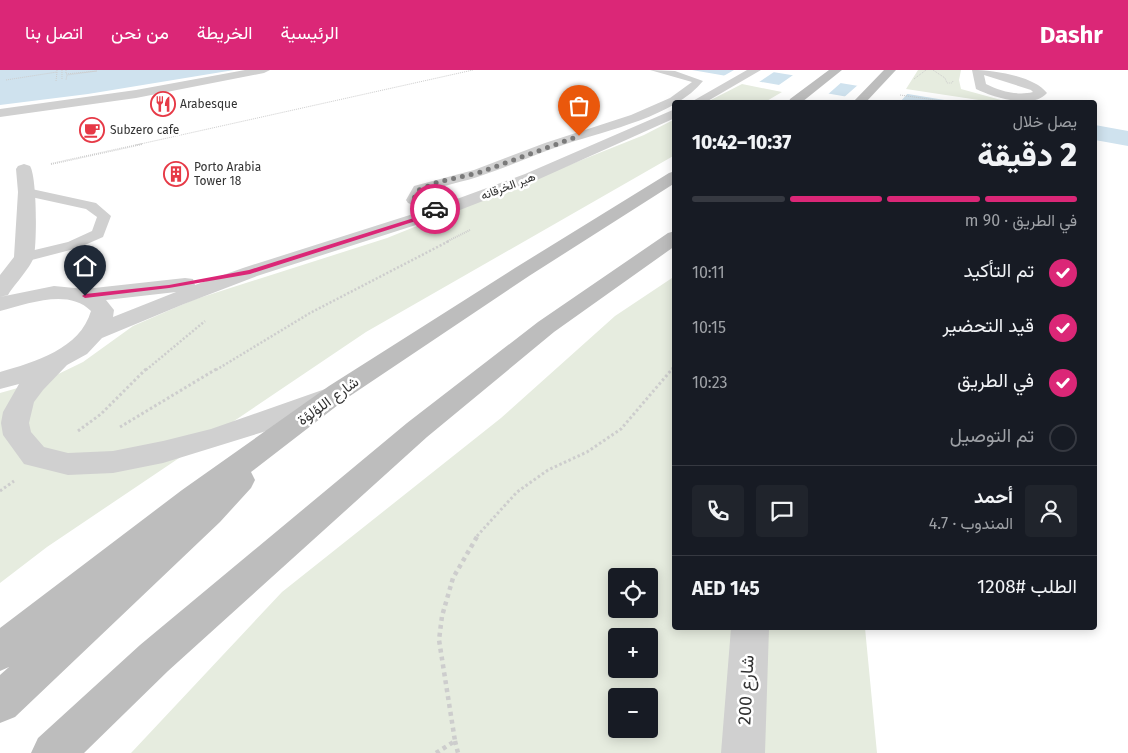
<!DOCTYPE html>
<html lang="ar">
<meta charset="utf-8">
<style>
body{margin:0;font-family:"Fira Sans",Vazirmatn,sans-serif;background:#20242c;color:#f1f3f6;direction:rtl;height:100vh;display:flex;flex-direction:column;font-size:19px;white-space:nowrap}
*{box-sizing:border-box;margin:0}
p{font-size:16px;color:#9ea1a6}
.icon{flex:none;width:28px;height:28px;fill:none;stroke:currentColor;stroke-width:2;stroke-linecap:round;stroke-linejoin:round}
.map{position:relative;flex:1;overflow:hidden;direction:ltr}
.panel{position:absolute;left:672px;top:30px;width:425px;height:530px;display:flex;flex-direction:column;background:#171b24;border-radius:5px;box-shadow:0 2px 12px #0003;direction:rtl}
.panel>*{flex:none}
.buttons{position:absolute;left:608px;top:498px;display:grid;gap:10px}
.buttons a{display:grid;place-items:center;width:50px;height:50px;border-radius:5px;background:#171b24;box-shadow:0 2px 12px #0003;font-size:25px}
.pin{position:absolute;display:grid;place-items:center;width:42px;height:42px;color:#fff;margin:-51px -21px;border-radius:50% 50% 50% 0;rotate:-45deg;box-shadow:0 0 5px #0007}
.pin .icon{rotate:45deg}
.courier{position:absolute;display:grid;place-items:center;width:50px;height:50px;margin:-25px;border:4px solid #db2777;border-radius:50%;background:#fff;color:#222;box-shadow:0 1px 6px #0007}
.summary em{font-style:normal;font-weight:800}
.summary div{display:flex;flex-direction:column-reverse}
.summary{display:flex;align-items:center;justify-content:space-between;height:85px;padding:0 20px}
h1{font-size:32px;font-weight:800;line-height:38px}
.bar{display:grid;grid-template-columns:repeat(4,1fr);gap:8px 5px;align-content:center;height:60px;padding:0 20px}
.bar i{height:6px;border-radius:4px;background:#363941}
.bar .selected{background:#db2777}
.bar p{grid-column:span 4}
.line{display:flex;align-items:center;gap:12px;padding:0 20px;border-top:1px solid #363941}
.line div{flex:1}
.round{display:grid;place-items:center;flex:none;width:52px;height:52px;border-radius:5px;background:#20242c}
ol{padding:0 20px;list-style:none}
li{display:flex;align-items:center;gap:15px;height:55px}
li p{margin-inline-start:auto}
li .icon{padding:5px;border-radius:50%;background:#db2777;color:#fff;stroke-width:4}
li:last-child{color:#9ea1a6}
li i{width:28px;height:28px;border:2px solid #363941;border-radius:50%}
header{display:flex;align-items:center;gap:30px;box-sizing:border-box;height:70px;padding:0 25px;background:#db2777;color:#fff}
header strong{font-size:24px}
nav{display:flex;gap:28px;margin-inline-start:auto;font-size:18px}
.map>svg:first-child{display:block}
.green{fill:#e6ecdf;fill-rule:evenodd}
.water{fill:#cfe2ee}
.pier{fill:#fff}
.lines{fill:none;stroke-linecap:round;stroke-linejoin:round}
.path-far4{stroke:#cdcdcd;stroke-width:1;stroke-dasharray:1 1;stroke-linecap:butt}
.path-far3{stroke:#cdcdcd;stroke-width:2;stroke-dasharray:1 1;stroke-linecap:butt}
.path-far2{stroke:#cdcdcd;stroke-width:2.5;stroke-dasharray:2 2;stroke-linecap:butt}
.path-far1{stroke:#cdcdcd;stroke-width:3;stroke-dasharray:2.5 2.5;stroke-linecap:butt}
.path{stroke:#cdcdcd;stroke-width:4.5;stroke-dasharray:4 4;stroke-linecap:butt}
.service{fill:#d0d0d0;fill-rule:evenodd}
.pedestrian{fill:#d0d0d0;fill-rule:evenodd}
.minor{fill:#d0d0d0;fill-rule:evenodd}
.secondary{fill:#bdbdbd;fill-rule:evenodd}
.route{fill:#db2777}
.done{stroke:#7a7a7a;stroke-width:5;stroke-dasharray:0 9}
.labels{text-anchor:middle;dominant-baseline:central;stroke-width:5;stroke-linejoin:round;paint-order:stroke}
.far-poi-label{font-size:12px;fill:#333;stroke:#fff;text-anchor:start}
.far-street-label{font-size:12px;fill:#333;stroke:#fff}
.street-label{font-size:15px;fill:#333;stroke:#fff}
.near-street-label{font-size:18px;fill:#333;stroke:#fff}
</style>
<header>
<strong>Dashr</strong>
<nav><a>الرئيسية</a><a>الخريطة</a><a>من نحن</a><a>اتصل بنا</a></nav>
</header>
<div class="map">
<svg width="1128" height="683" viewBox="0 0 1128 683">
<rect width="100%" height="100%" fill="#fff"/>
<path class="green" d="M918,0H961L959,10L961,19L1001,30L1031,32H992L906,19Z
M742,14L782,22L765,32H707Z
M675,49V85L366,262L47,477L0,513V323L46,310L83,292L133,256L193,230L387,168L644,65Z
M675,206V558H865L877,683H131L282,522L501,348L615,246ZM616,506H649V539H616ZM616,566H649V599H616ZM616,626H649V659H616Z"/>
<path class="water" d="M0,0H234L88,24L0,35Z
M692,0H760L957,32H877Z
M1095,55L1128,61V76L1095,70Z"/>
<path class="pier" d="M734,0H777L756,14L720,8Z
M796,3L843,11L826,26L776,17Z
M859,14L909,22L900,32H862L842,29Z"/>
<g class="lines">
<path class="path-far4" d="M57,0V2
M62,0V10
M66,0V4L97,1L67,5L66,10
M933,0L945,8L947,13H952L953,11
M914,9L926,0
M6,10L57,2
M56,11L57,2
M900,25L949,32
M136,75L473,0"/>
<path class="path-far3" d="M51,94L142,74
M446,172L470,160"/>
<path class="path-far2" d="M146,300L205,251
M216,300L310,243L449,171
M672,300L675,296"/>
<path class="path-far1" d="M120,357L218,298
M78,361L101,344L147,298
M0,421L14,411
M477,466L517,422L548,400L587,382L621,359L673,298"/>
<path class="path" d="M455,671L458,683
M436,683L455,671L439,570L442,546L453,508L478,465"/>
<path class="service" d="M650,0L675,1L703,11C675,46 608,60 566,74C538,83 511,96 483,105C464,112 444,115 424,122L421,128L446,138L448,141L446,144H436L408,133L406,130L414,116L474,100L545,73L631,45L670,28L692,12Z
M27,118L96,133L111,146L103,167L78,178L24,192L18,190L16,187L18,184L68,172L92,161L97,147L86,139L22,125L20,122Z"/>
<path class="pedestrian" d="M245,0H270L264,3L136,28L0,47V39L136,20Z"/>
<path class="minor" d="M747,0H761L706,32H691Z
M972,0C993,0 1034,6 1047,23C1033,40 992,27 976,19ZM984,5L1031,20L1033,22C1017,26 1000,21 986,14Z
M675,39V48L537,110L447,145L257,206L184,234L102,268L87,284L67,295L43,320L34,332L29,353L31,362L44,377L68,383L113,381L163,371L211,359L328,318L337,321L341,327L337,333L273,359L163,393L113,403L68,405L24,394L3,365L1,353L3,342L19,314L0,319V302C35,292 80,279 91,241C68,218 28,234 0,241V227L54,216L85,219L185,208L193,209L195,215L243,198L435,137L525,104ZM176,222L113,247L114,240L106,230Z
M24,94L30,96C37,107 37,171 34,186C32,196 14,215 8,225L0,227V205L14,187L18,122L16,99L18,96Z
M731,558H769L765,683H721Z"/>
<path class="secondary" d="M829,0H842L802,32H789L790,29Z
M884,0H896L866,32H853Z
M675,101V113L529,206L347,328L251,402L255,410L251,418L220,452L15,647L0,653V605L9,597L0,601V558L182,420L329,316L515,198L669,103Z
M675,161V176L554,262L427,367L168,601L84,683H31L38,668L140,575L407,353L538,252L668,163Z"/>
</g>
<path class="route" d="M435,138L444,142L250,204L169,218L85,228L82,226L85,224L169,215L249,200L436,141L433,139Z"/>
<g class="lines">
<path class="done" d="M435,139L413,130L419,120L438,112L478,103L579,66"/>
</g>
<defs>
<symbol id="restaurant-ring" viewBox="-11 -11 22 22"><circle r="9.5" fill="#fff" stroke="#e63946" stroke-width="1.5"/><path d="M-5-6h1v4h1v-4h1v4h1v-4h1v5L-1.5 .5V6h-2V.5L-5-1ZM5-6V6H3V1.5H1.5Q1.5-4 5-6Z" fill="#e63946"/></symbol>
<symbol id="cafe-ring" viewBox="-11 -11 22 22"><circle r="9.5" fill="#fff" stroke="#e63946" stroke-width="1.5"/><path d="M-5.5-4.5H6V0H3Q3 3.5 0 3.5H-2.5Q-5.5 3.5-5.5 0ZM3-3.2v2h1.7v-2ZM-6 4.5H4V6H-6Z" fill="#e63946"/></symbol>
<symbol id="building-ring" viewBox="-11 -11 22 22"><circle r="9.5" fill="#fff" stroke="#e63946" stroke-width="1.5"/><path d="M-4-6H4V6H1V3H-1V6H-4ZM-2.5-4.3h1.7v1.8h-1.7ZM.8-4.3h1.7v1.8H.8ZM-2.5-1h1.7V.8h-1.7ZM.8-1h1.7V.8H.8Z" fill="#e63946"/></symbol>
</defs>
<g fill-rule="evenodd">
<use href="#restaurant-ring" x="149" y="20" width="28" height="28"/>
<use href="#cafe-ring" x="78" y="46" width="28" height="28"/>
<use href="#building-ring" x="162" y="90" width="28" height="28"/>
</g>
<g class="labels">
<g class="far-poi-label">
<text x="180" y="34">Arabesque</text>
<text x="110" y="60">Subzero cafe</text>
<text x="194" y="97">Porto Arabia<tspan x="194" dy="14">Tower 18</tspan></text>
</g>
<g class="far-street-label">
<text transform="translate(508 116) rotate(-21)">هير الخرقانه</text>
</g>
<g class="street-label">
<text transform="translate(328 331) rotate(-36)">شارع اللؤلؤة</text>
</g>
<g class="near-street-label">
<text transform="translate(746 620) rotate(-87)">شارع 200</text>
</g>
</g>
</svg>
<div class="buttons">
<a><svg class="icon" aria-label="locate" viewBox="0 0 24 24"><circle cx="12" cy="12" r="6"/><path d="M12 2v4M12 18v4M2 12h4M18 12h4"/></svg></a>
<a>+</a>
<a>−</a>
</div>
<div class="pin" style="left:579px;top:66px;background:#ea580c"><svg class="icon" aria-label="bag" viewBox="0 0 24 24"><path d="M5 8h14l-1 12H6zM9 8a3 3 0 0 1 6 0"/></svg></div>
<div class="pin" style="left:85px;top:226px;background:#1f2937"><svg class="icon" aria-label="home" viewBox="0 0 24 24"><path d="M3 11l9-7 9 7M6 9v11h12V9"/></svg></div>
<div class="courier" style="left:435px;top:139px"><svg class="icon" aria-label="car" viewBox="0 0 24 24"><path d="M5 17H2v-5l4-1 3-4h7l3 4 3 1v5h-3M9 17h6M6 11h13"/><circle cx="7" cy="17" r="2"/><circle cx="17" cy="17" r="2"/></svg></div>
<section class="panel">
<div class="summary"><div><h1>2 دقيقة</h1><p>يصل خلال</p></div><em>10:37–10:42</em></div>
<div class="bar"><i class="selected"></i><i class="selected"></i><i class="selected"></i><i></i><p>في الطريق · 90 m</p></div>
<ol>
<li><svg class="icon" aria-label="check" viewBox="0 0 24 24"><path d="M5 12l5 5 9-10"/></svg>تم التأكيد<p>10:11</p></li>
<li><svg class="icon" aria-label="check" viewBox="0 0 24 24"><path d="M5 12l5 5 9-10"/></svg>قيد التحضير<p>10:15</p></li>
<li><svg class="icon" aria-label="check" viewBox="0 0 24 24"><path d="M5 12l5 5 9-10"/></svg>في الطريق<p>10:23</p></li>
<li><i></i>تم التوصيل</li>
</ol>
<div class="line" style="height:90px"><a class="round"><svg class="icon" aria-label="person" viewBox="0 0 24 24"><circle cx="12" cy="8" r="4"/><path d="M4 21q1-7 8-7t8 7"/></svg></a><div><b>أحمد</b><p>المندوب · 4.7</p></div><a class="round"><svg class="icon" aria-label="chat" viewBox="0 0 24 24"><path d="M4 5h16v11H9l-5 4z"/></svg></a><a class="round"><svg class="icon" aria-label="phone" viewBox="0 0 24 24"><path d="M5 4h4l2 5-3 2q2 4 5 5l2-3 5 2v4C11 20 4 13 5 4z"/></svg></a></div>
<div class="line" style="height:65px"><div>الطلب #1208</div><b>AED 145</b></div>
</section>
</div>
